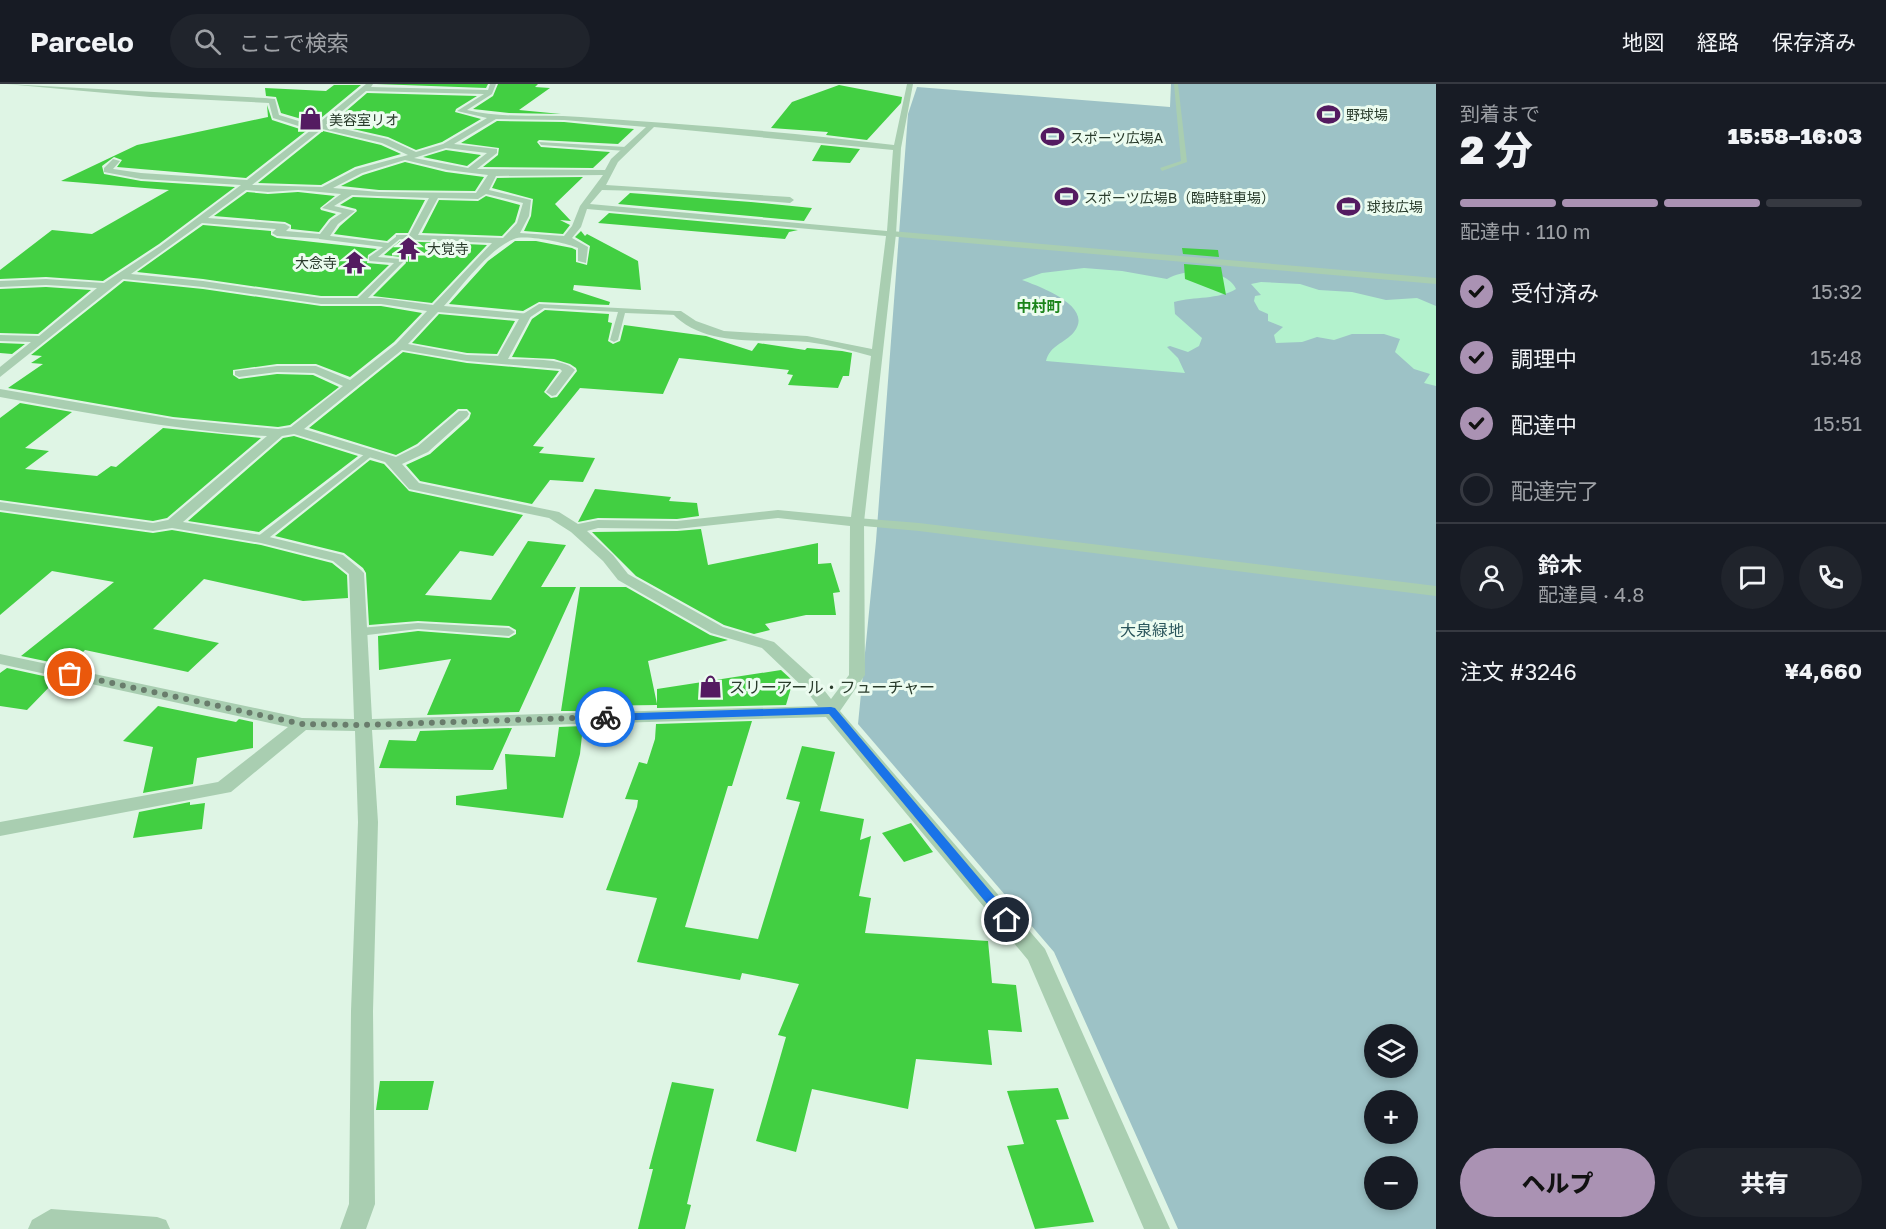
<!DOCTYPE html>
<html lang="ja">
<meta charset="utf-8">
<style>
body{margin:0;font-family:"Golos Text","Noto Sans JP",sans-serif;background:#20242c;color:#f1f3f6;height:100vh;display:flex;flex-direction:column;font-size:22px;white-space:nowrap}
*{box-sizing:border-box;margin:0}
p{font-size:20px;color:#9ea1a6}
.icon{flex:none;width:33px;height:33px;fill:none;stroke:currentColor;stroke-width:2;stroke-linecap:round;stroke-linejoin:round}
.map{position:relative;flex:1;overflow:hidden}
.sheet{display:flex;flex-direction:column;background:#171b24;width:450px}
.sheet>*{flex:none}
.controls{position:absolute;left:1364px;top:940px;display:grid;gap:12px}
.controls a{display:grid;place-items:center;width:54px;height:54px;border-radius:50%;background:#171b24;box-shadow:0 3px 9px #0003;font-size:30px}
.pin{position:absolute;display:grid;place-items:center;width:51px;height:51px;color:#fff;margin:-26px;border:3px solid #fff;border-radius:50%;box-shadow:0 2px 6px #0007}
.courier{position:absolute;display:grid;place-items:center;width:60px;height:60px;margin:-30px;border:4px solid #1a73e8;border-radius:50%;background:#fff;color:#222;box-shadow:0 2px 8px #0007}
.summary em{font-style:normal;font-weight:800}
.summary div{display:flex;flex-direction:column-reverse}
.summary{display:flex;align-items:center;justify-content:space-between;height:102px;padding:0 24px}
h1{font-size:39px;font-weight:800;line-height:45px}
.bar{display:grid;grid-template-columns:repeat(4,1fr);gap:9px 6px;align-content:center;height:72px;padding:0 24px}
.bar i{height:8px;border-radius:4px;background:#363941}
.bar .current{background:#aa92b3}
.bar p{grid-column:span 4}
.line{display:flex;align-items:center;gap:15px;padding:0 24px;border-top:2px solid #363941}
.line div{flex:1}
.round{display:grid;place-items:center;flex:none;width:63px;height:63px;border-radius:32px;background:#20242c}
ol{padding:0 24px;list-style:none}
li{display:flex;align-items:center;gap:18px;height:66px}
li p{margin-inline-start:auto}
li .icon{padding:6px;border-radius:50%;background:#aa92b3;color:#111;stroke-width:4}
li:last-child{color:#9ea1a6}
li i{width:33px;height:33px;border:3px solid #363941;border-radius:50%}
.action{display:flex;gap:12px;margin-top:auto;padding:12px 24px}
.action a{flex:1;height:69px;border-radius:36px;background:#aa92b3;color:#111;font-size:24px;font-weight:800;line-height:69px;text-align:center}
.action a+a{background:#20242c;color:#f1f3f6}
header{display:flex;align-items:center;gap:36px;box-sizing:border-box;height:84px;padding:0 30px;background:#171b24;border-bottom:2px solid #363941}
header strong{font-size:28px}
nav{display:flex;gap:33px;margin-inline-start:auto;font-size:21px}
.search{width:420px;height:54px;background:#20242c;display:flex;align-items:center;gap:15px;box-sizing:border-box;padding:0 21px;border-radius:33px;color:#9ea1a6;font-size:22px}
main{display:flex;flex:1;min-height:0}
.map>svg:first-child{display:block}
.green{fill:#9dc2c6;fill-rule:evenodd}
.sand{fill:#b3f2cd}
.building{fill:#42cf42}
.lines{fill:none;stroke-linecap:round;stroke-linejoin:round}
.service{fill:#a9ceb1;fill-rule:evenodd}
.pedestrian{fill:#a9ceb1;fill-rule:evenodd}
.minor{fill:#a9ceb1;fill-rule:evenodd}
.route{fill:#1a73e8}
.done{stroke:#697c6c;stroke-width:6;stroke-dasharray:0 10.8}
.labels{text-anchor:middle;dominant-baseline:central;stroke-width:6;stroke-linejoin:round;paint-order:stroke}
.far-poi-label{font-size:14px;fill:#293b2b;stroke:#ecfcf0;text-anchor:start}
.far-neighbourhood-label{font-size:15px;font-weight:bold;fill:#1b841a;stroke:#ecfcf0}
.park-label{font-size:16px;fill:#2b565c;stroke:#ecfcf0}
.poi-label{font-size:16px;fill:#293b2b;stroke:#ecfcf0;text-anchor:start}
</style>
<header>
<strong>Parcelo</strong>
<div class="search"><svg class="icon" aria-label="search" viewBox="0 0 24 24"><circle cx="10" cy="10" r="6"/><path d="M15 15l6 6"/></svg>ここで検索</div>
<nav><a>地図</a><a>経路</a><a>保存済み</a></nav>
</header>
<main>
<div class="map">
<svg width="1436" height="1145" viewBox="0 0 1436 1145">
<rect width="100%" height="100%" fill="#dff5e5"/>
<path class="green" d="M1171,0H1436V1145H1178L1054,868L858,640L876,457L908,30L917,3L1170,23ZM1374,951H1407V984H1374ZM1374,1017H1407V1050H1374ZM1374,1083H1407V1116H1374Z"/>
<path class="sand" d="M1084,184L1122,187L1167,195C1184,184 1227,184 1236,205C1218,216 1195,212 1174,218L1175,230L1202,254L1199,262L1188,268L1170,262L1167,263L1178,274L1185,289L1046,277C1050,261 1064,260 1074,248C1095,222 1038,202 1022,196L1042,189Z
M1261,198L1300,200L1319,206L1352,208L1386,216L1417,214L1436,222V302L1424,299L1430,290L1414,285L1395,268L1400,255L1384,250H1352L1334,256L1317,253L1302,258L1276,259L1274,251L1283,243L1268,237V230L1259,226L1254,217L1255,212L1261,211L1251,200Z"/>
<path class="building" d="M376,0H488L486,4Z
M498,0H538L535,3L550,4L519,26L561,30L509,29L473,25L493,12Z
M334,1H361L315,39L281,29L276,13L266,12L265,4L326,7Z
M839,1L902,13L901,19L867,56L826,51L828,48L771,44L792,18Z
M367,9L477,12L456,25L455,28L481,35L442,58L416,66L388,53L331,40Z
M267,21L272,36L306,47L246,94L117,83L122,76L114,73L102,82L104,90L141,97L235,103L159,160L103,197L46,193L0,195V186L52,146L92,150L169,106L61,97L137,61L268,33Z
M497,37L564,38L634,45L618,60L539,56L537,58L541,63L610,68L593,84L483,83L498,71L499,64L461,59Z
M323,47L381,61L401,70L355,83L321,101L258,99Z
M821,61L860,65L850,79L812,77Z
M446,66L481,71L467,82L423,73Z
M405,78L446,88L484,93L475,107L379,106L341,102L363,91Z
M583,93L555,120L571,137L560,136L570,141L563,150L524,147L531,132L533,115L492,104L497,94Z
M247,108L268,110L298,108L335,112L320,124L321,126L336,130L329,135L319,148L291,145V141L285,138L214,132Z
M630,109L751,118L812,124L804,137L618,120Z
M486,112L520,121L515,138L502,152L422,149L439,116L478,117Z
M353,113L425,116L408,149H396L387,157L334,150L340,142L357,127L356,125L340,121Z
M609,129L798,146L789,148L785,155L598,139Z
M203,141L271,147V151L277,154L377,165L368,171L367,179L389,181L357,212H321L203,195L137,188Z
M581,147L585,152L587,150L638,177L641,206L574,201L573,206L610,218L609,221L539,218L523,227L449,220L488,177L515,157H536L572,164L576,166V178L587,181L590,162L575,153Z
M400,157L487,161L432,219L373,212L406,179L405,175L401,173L384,171Z
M1182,164L1218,166L1219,173L1183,170Z
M1184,180L1221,183L1226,211L1185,195Z
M124,197L203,205L321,222H381L422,229L394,258L350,293L316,280H277L233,286V291L239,295L277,290L313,291L339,303L290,341L278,343L173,333L8,304L43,280L31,279L42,272L31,271Z
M46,203L91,206L38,250L0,249V205Z
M545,226L609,230L608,238L612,239L608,257L613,260L620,257L624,241L706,252L752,267L758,259L805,266L807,264L842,267L852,269L849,292H843L838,304L788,301L793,291L787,290L789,286L679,274L663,310L580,304L533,362L544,363L539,369L595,374L583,398L550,396L532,420L420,397L406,381L430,370L469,335L471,329L467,325H458L417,360L396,371L309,344L403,268L467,279L559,287L544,308L551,314L557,313L577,287L576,284L570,280L554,275L512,273L532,235Z
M439,230L515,237L497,270L467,269L412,259Z
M0,259L25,260L12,270L0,269Z
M20,319L72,328L25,364L49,367L25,385L97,392L111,382L116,383L163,344L261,354L167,434L153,437L0,416V334Z
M294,352L358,372L259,448L188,437L283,354Z
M370,376L384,380L409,407L523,431L493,472L460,467L425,511L491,516L528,457L566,461L541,503H576L519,628L427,631L451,575L379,586L378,552L418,547L509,554L516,550V546L509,542L418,537L369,541L366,489L363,484L344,469L275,452Z
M595,405L671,413L669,417L697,419L699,432L677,435L598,434L578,438Z
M0,428L153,449L172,446L261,461L332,479L347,491L348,514L303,517L204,495L153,545L219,559L188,588L85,566L69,582L21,572L114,498L52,487L0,531Z
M701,445L708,481L818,459V480L831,479L840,508L833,509L836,531H806L765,540L770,546L754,550L724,541L636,492L592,448L677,447Z
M580,503H626L710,551L728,556L648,577L657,620V605L781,586L793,597L786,621L657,624V621L585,622L584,627H561Z
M7,584L57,595L27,626L0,622V589Z
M158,622L236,638L239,635L253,638V664L197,674L193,700L143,709L153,663L123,657Z
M752,637L732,702H728L685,843L758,855L800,718L786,715L802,662L835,668L820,727L864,735L860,756L871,752L859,812L871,814L865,849L988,857L992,899L1016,901L1022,948L988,946L992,981L916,975L908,1025L812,1005L796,1068L756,1057L786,953L778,951L799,900L742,889L740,896L637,878L657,814L606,806L637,723L638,716L625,715L639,678L647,680L655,655L656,640Z
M583,642L580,670L563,734L456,721V712L507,705L505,670L555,673L559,643Z
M512,644L493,686L379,684L389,656L416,657L420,647Z
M190,718V721L205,719L202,745L133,754L139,728Z
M911,739L933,768L904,778L882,749Z
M380,997H434L428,1026H376Z
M672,998L714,1005L687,1120L691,1121L685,1145H638L653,1085H649Z
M1058,1004L1069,1035L1056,1036L1094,1138L1035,1145L1007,1062L1024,1060L1007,1007Z"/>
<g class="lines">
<path class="service" d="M1174,0H1178L1187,78L1162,87L1160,84L1181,77Z
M539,58L626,63L629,65L626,67L541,61Z
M322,151L388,159L397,152H401V154L378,173L400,175L404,177L364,218H358V214L394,179L369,177V173L383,163L319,155V153Z
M539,220L677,227L681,229L677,231L625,229L618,256L614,258L610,256L618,228L544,224L529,234H523V230Z
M370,366L375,369L373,371L265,457H257L256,455L257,453Z
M418,539L509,544L515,548L509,552L418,545L359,552L353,548L359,544Z"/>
<path class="pedestrian" d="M891,147L1436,194V200L888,152V148Z
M857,434L919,439L1436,502V512L919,447L852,441L850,438L852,435Z"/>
<path class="minor" d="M6,0L265,14L275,15L279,31L315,42L366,0H373L371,3L488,6L490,0H496L492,10L467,26C504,35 543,30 581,33C685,40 790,48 894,61L907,0H913L901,64L896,150L864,438L865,591L840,627L1045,865L1170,1145H1144L1028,876L826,633L372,646L378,738L373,927L375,1120L366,1145H340L349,1120L351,927L358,738L355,647L306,646L231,708L0,752V738L218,698L288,643L0,580V570L302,634L354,635L349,490L333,477L261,459L172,444L153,447L0,426V418L153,439L168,436L267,352C177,347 88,329 0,313V305L173,335L278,345L291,343L343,302L314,289L277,288L239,293L235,291V287L277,282H316L350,296L396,260L427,227L381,220H321L203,203L123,195L0,293V283L31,258L0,257V251L39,252L97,204L46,201L0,203V197L46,195L104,199L160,162L241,101L141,95L104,88V84L113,75L120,77L113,85L141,89L247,96L311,46L273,34L269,19L150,13ZM366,7L484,10L457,27L487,34L443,60L416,68L388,55L326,41ZM496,35L564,36L646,43L611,75L605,86L477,85L497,69V65L454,60ZM654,43L893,66L887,147L590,120L602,106L642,107L790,119L794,116L790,113L606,101L618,78ZM322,45L382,59L408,71L356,85L322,103L252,101ZM446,64L487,69L468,84L414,74ZM405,76L447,86L488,91L476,109L379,108L333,104L362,89ZM603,91L580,122L572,142L564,152L520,149L529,132L531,116L489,106L496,92ZM246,106L268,108L298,106L341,110L322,124L342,129L331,136L320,150L286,147L290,143L285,140L208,134ZM486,110L523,119L517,139L503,154L418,151L438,114L478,115ZM352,111L429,114L409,151H396V155L492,159L433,221L381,214H321L203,197L131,190L202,139L276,145L272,149L277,152L325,155L330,152L338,140L355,127L334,122ZM587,125L886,152L872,265L807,252L724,247L696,237L681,227H673L672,229C705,265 764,254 808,258C829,261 850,266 871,272L851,433L778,426L677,437L598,436L578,440L559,428L419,399L402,380L428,368L467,333L469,330L467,327H459L418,362L396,373L304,345L402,266L467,277L560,285L562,287L546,308L552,312L556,311L575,286C563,273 526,276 508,275L531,232L530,230L444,222C462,202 490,164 514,155C525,150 567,159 578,164V177L586,179L588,163L572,154L581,143ZM438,228L519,235L498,272L467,271L408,260ZM294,350L385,378L409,405L549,434L571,448L603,477L618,496L711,549L762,564L805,605L818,622L372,635L364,489L361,486L343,471L261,451L183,438L282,352ZM778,434L850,442L849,591L831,615L817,597L774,558L723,543L628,490L613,471L587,447L598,444L677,445Z
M51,1125L157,1133L166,1136L170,1145H28L32,1136Z"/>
</g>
<path class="route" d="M831,623L835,624L1012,833L1013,836L1012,839H1003L829,630L605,637L600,633L605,630Z"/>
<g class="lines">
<path class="done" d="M70,590L302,640L363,641L605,633"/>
</g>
<defs>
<symbol id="stadium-bare" viewBox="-9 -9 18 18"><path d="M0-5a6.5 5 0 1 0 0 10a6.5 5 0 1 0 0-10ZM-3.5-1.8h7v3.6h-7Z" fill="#541b61" stroke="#ecfcf0" stroke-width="2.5" paint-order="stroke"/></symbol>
<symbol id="shop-bare" viewBox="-9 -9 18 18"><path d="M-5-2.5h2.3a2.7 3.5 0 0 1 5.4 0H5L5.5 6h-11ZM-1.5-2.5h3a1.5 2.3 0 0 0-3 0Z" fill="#541b61" stroke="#ecfcf0" stroke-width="2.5" paint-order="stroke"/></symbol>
<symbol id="temple-bare" viewBox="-9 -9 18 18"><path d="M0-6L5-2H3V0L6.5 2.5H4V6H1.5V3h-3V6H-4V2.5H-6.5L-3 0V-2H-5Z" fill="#541b61" stroke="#ecfcf0" stroke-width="2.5" paint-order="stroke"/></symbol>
</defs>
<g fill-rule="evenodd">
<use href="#stadium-bare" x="1312" y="14" width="33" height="33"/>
<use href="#shop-bare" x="294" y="18" width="33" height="33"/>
<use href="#stadium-bare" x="1036" y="36" width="33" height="33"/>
<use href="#stadium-bare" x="1050" y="96" width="33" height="33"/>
<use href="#stadium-bare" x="1332" y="106" width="33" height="33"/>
<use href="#temple-bare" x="392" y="148" width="33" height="33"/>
<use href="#temple-bare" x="338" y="162" width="33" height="33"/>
<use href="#shop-bare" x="694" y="586" width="33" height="33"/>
</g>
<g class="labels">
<g class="far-poi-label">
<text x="1346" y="30">野球場</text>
<text x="329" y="35">美容室リオ</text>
<text x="1070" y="53">スポーツ広場A</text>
<text x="1084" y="113">スポーツ広場B（臨時駐車場）</text>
<text x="1367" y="122">球技広場</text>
<text x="427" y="164">大覚寺</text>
<text x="337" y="178" text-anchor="end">大念寺</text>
</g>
<g class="far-neighbourhood-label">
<text x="1039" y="222">中村町</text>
</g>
<g class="park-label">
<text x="1152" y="546">大泉緑地</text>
</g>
<g class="poi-label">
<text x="729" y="603">スリーアール・フューチャー</text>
</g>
</g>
</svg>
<div class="controls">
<a><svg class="icon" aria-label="layers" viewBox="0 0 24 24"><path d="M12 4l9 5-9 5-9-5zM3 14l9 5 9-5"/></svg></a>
<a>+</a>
<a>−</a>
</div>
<div class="pin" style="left:70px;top:590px;background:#ea580c"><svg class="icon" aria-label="bag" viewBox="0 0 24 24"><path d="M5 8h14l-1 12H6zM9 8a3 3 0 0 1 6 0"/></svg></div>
<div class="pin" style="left:1007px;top:836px;background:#1f2937"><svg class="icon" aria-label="home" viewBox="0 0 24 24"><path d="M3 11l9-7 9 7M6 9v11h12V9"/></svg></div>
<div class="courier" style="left:605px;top:633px"><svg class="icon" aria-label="bike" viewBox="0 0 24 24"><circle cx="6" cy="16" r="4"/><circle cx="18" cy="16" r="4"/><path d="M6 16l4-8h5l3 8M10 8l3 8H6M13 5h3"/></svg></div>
</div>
<section class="sheet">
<div class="summary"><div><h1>2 分</h1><p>到着まで</p></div><em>15:58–16:03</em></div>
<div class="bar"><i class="current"></i><i class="current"></i><i class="current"></i><i></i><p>配達中 · 110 m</p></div>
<ol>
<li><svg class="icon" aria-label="check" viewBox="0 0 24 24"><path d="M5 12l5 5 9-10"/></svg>受付済み<p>15:32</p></li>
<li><svg class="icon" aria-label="check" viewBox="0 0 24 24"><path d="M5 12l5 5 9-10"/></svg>調理中<p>15:48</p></li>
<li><svg class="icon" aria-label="check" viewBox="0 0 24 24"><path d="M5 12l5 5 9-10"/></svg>配達中<p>15:51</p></li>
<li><i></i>配達完了</li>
</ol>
<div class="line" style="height:108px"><a class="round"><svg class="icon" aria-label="person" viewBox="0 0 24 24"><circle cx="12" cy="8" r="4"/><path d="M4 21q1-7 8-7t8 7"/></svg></a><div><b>鈴木</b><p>配達員 · 4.8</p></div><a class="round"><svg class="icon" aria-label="chat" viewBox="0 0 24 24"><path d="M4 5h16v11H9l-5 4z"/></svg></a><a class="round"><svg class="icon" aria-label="phone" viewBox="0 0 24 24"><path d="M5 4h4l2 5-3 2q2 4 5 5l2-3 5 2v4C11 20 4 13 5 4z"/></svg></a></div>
<div class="line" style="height:78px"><div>注文 #3246</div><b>¥4,660</b></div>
<div class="action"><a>ヘルプ</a><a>共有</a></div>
</section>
</main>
